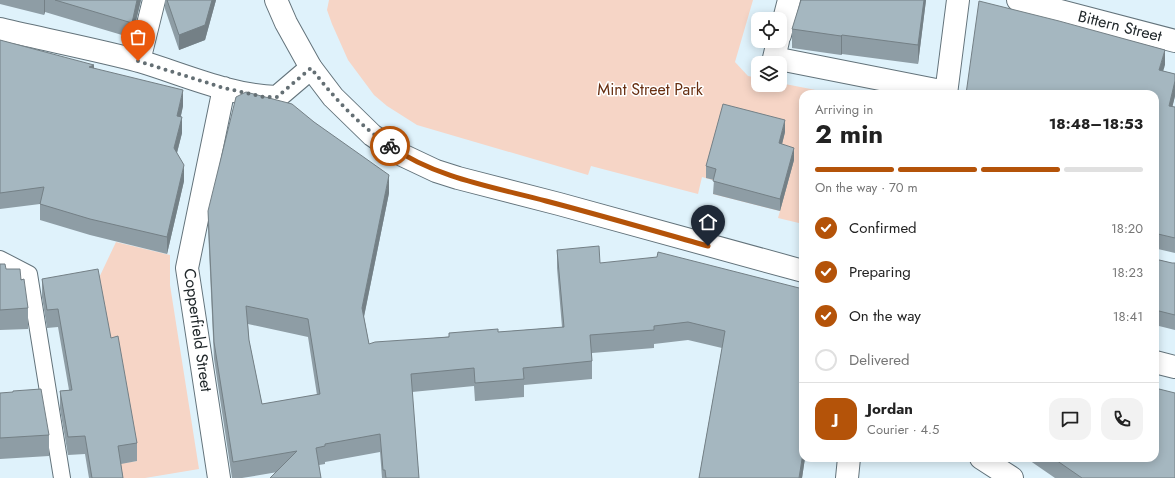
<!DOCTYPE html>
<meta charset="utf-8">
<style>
body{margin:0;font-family:Jost,sans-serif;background:#f2f2f2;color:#222;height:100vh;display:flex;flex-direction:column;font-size:15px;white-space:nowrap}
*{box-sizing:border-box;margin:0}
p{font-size:13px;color:#767676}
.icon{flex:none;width:22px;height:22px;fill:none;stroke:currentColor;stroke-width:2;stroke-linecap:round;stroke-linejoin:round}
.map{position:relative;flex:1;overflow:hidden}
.drawer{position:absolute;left:799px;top:90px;width:360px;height:372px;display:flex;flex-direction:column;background:#fff;border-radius:12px;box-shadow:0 2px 10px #0003}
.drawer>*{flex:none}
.fabs{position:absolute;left:751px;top:12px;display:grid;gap:8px}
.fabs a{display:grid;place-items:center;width:36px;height:36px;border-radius:8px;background:#fff;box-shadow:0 2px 10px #0003;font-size:20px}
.pin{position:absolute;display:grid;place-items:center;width:34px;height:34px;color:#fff;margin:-41px -17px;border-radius:50% 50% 50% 0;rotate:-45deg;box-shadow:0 0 4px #0007}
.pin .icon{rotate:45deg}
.courier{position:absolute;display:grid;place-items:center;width:40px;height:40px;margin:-20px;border:3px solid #b45309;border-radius:50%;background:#fff;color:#222;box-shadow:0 1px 5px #0007}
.overview em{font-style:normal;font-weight:700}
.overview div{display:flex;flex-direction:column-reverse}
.overview{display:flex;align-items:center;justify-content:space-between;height:68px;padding:0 16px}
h1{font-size:26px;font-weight:700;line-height:30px}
.bar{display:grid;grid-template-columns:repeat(4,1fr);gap:6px 4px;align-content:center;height:48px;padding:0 16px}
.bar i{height:5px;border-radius:3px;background:#e0e0e0}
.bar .active{background:#b45309}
.bar p{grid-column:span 4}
.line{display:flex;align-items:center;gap:10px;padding:0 16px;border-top:1px solid #e0e0e0}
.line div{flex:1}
.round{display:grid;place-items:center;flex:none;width:42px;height:42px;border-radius:12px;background:#f2f2f2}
ol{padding:0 16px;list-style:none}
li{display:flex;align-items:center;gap:12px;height:44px}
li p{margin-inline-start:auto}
li .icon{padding:4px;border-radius:50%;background:#b45309;color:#fff;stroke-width:4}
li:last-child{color:#767676}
li i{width:22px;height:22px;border:2px solid #e0e0e0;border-radius:50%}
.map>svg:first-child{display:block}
.green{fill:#f6d5c6}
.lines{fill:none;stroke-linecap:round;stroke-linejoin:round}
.lane-casing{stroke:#63737b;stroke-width:18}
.street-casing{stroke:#63737b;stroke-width:24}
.primary-casing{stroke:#63737b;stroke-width:24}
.lane{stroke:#fff;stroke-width:16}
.street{stroke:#fff;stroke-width:22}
.primary{stroke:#fff;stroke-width:22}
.wall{fill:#8e9da5;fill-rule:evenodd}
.shaded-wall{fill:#748086}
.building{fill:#a5b7c0;stroke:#748086;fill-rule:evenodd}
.done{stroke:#646f74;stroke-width:4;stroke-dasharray:0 7.2}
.route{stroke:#b45309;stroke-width:5}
.labels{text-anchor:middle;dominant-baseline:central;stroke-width:3;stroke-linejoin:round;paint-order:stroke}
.street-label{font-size:16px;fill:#21282b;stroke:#fff}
.park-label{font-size:16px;fill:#682f11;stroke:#fff}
</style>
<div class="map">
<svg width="1175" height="478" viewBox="0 0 1175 478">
<rect width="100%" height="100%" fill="#dff2fb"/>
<path class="green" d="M329,0H753L735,62L748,76L758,78V85H780V83L836,94H803V224L778,218L780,211L713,194L716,181L702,177L698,194L591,166L588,175L417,125L387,106L374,95L348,60L332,24L327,10Z
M116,242L170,255V285L199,469L145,478H120L118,464L137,461L111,355L97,282Z"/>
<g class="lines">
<defs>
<path id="lane" d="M0,259L29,274L62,478"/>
<path id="street" d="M1018,0L1175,41
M0,29C46,40 93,49 139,61C183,74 231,96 277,97L311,68
M780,35L789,0
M778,41L774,58L946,92
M139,61L154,0
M946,94L958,0
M981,458L1012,478
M219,478L187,268L224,88
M847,478L849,458"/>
<path id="primary" d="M276,0L286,23L311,68L333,97L372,135L400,154L436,171L458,178L559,204L803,271
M1155,362L1175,367"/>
</defs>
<use href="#lane" class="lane-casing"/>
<use href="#street" class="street-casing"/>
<use href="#primary" class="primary-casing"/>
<use href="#lane" class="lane"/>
<use href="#street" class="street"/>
<use href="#primary" class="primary"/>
</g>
<path class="wall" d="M0,0H141L132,38L45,12L44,15L0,4Z
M165,0H216L205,40L179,50L165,9Z
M926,0L918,64L842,54L841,55L792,48V29Z
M0,40L94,68L183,106L181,116L182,133L177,153L184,181L167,254L90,235L40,220V204L0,209Z
M1165,65L1163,71L1175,74V96L1172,107H1175V253L1158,249H1155V94Z
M785,132L782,144L794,160L780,211L713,194L714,180L706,178V166Z
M389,193L364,317L369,344L498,332L562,327L557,268V250L600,263L803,289L805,458L802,478H699L722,348L688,340L654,344V348L592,353V379L524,385V397L475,401L474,386L412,392L419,478H382L380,452L325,462V464L242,478H232L214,359L208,229V211ZM248,324L308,337L317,395L262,404L249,340Z
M1155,259L1172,263H1175V330L1155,325Z
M0,264L6,269L21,280L28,308V329L0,330Z
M42,279L111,338L137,443V461L121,464L123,478H89L85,454L68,455L60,409V391L69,390L58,327L47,328L42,297Z
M0,393L49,435V456L0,459Z
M1026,458H1155L1175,478H1055Z"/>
<path class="shaded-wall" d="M44,0H45V12L44,15Z
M137,0H141L132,38V23Z
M212,0H216L205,40L179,50V35Z
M924,0H926L918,64V45Z
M842,35V54L841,55V36Z
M1165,50V65L1159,85V70Z
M94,65V81L89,67Z
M1175,81V96L1169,121V106Z
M183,90V106L177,132V116Z
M182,117V133L174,164V148Z
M785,120V132L779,156V143Z
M794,148V160L780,211V199Z
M184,165V181L167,254V237Z
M389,175V193L362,326V308Z
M803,453V458H805L802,478H799Z"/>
<path class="building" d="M55,0H137L132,23Z
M167,0H212L205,25L179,35Z
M801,0H924L918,45L842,35L841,36L792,29Z
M979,1L1059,21L1165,50L1159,70L1175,74V81L1169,106L1175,107V238L1158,234H1155V94H966Z
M0,40L94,65L89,67L183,90L177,116L182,117L174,148L184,165L167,237L90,219L40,204L44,187L0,193Z
M246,92L292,104L314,122L389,175L362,308L369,344L375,342L449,337V333L498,329V332L564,327L557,250L599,246L600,263L657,257L658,252L803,289V453L799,478H699L725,331L688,322L654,326V330L590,335L592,361L523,368L524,379L475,383L474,368L411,374L419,478H386L385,470H383L380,434L325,444V446L316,448L321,478H270L297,451L233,462L214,342L208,211L236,97ZM246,306L308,319L320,394L262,404L249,340Z
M723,104L785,120L779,143L794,148L780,199L713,181L716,169L706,166Z
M1155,259L1172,263H1175V315L1155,310Z
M0,264H5L6,269H20L21,280L24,279L28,308L0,310Z
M98,269L111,338L118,336L137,443L118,446L123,478H92L85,436L68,437L60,391L72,390L58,309L47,310L42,279Z
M1155,388L1175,393V478H1082L1053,458H1155Z
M41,389L49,435L0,438V393L13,392V391Z"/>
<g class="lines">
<path class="done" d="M138,61L224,88L264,97H277L311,68C334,98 359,125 390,146"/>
<path class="route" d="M390,146C436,178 493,187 546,201C600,215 654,231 708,246"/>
</g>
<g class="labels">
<g class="street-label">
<text transform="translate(1120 26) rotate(14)">Bittern Street</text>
<text transform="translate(198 330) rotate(82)">Copperfield Street</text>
</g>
<g class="park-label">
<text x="650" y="89">Mint Street Park</text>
</g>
</g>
</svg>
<div class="fabs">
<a><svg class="icon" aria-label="locate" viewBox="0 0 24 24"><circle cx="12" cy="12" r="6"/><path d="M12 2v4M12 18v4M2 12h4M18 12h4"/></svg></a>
<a><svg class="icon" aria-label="layers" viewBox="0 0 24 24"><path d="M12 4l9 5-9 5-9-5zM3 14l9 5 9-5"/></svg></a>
</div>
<div class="pin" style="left:138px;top:61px;background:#ea580c"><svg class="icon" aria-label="bag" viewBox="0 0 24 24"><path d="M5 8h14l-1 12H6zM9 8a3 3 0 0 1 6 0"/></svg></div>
<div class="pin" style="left:708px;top:246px;background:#1f2937"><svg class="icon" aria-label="home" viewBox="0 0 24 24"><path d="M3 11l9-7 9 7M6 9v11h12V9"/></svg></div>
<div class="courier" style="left:390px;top:146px"><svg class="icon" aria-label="bike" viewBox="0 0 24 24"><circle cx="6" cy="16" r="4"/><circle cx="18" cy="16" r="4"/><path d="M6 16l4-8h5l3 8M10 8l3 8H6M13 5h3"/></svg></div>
<section class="drawer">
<div class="overview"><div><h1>2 min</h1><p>Arriving in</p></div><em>18:48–18:53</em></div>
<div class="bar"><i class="active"></i><i class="active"></i><i class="active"></i><i></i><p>On the way · 70 m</p></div>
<ol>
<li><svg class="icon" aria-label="check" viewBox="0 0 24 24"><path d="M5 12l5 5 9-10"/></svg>Confirmed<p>18:20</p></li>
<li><svg class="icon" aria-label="check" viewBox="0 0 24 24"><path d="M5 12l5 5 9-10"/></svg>Preparing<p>18:23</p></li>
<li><svg class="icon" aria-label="check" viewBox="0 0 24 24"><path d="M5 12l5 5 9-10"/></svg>On the way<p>18:41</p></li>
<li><i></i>Delivered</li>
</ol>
<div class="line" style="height:72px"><b class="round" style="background:#b45309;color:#fff">J</b><div><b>Jordan</b><p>Courier · 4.5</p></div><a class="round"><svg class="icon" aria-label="chat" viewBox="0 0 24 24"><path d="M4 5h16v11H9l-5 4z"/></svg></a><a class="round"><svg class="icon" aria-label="phone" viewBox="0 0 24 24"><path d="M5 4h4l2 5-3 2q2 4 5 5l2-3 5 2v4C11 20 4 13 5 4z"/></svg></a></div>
</section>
</div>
